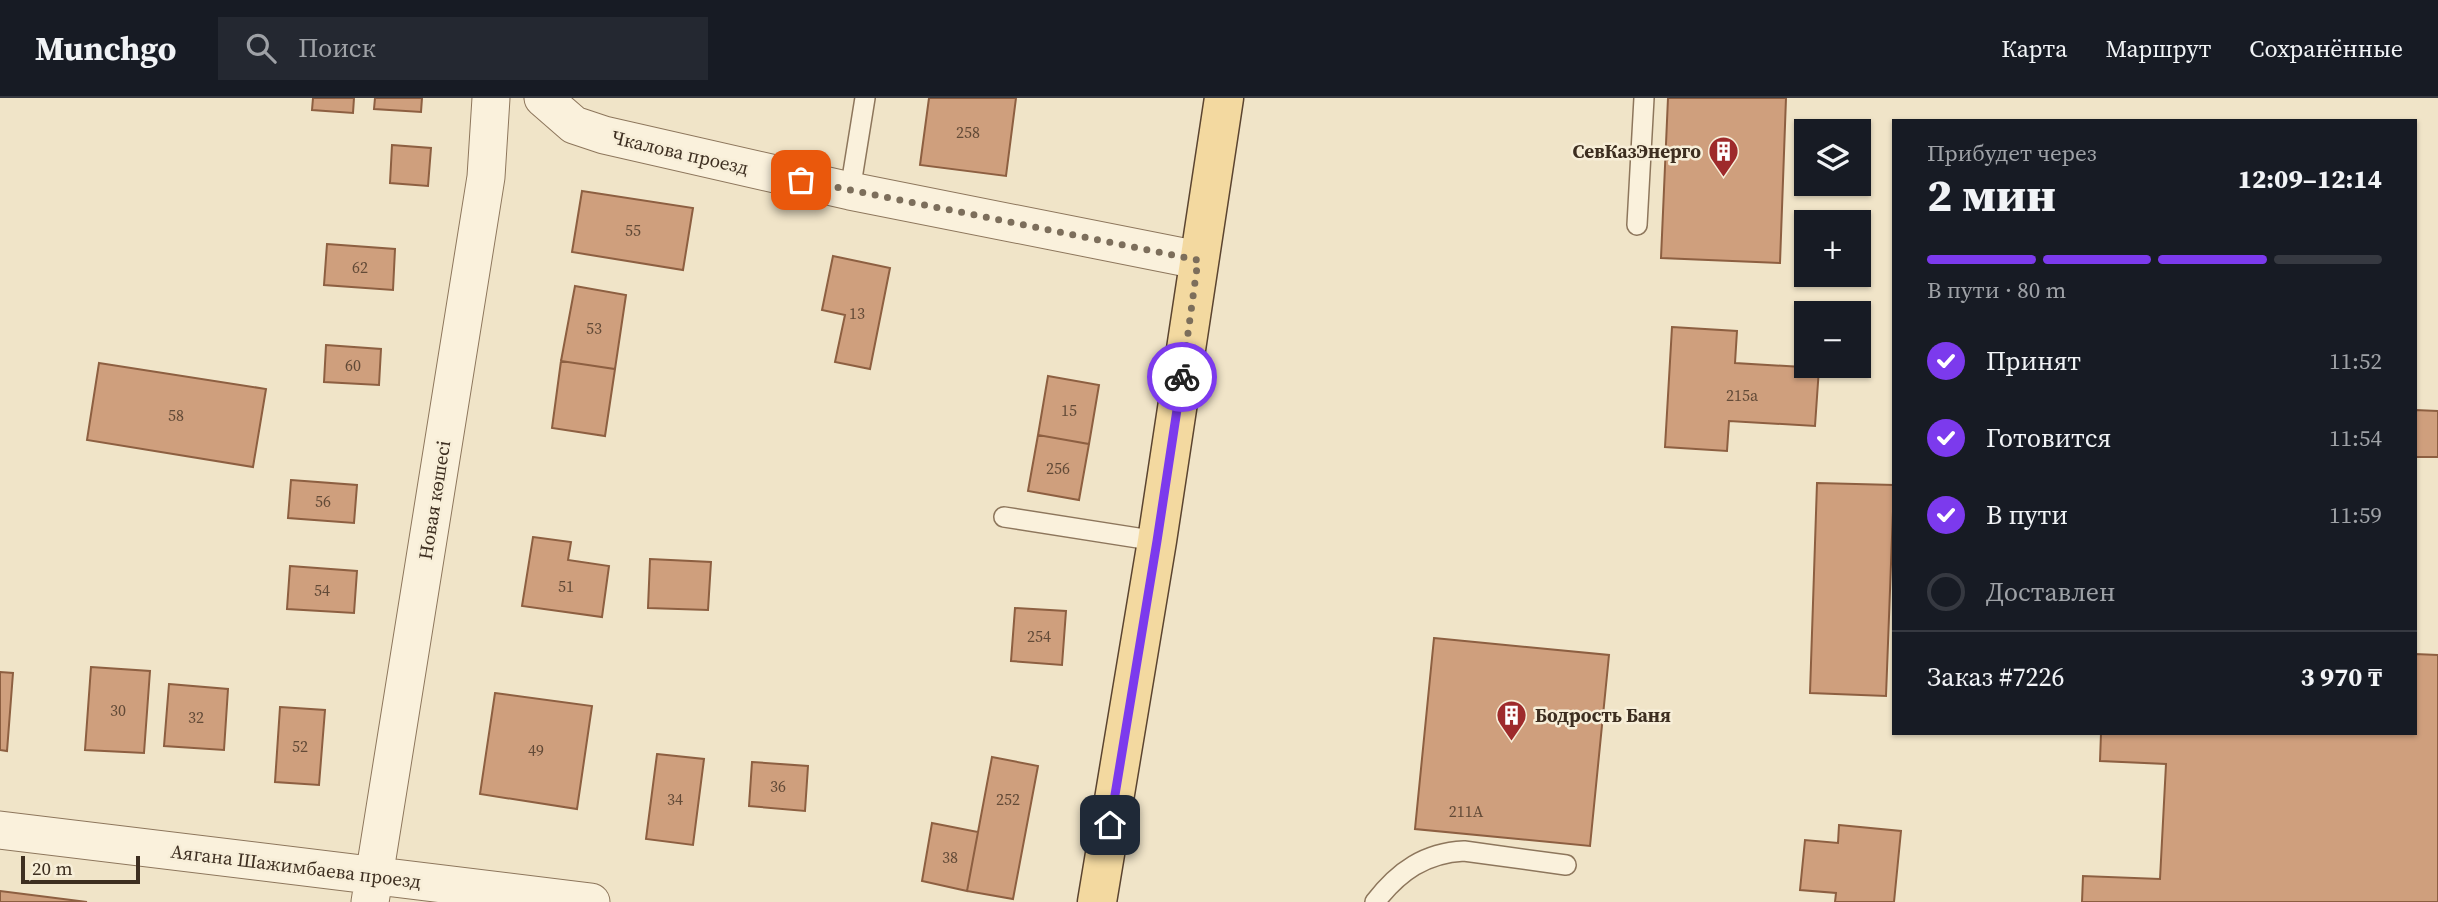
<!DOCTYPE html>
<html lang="ru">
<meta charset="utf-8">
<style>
body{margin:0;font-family:"Source Serif 4",serif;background:#242831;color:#f1f3f6;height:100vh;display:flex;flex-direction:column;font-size:26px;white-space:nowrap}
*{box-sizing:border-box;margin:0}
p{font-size:23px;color:#9ea1a6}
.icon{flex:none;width:38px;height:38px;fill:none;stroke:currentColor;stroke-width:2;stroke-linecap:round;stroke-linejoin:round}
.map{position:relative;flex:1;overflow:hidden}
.panel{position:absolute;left:1892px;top:21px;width:525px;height:616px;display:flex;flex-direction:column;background:#171b24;border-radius:0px;box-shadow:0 2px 5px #0004}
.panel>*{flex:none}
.fabs{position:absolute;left:1794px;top:21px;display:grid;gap:14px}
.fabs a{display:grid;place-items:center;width:77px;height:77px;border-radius:0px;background:#171b24;box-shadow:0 2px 5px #0004;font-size:35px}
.scale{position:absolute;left:21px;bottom:18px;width:119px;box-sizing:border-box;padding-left:7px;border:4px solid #3d2e20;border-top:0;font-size:19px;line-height:24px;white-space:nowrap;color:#3d2e20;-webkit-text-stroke:5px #f7eed8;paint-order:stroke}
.pin{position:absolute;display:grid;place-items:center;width:60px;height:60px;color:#fff;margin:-30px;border-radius:14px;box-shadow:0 4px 10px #0006}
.courier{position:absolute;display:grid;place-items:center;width:70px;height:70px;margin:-35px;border:5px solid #7c3aed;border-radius:50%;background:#fff;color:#222;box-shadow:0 2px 9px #0007}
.headline em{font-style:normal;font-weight:800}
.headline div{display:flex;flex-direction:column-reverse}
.headline{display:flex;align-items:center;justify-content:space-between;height:119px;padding:0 35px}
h1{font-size:46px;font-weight:800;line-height:52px}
.bar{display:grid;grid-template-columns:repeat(4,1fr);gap:10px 7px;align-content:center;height:84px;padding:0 35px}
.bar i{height:9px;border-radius:5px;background:#363941}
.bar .on{background:#7c3aed}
.bar p{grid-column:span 4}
.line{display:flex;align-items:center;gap:18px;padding:0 35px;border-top:2px solid #363941}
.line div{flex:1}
ol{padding:0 35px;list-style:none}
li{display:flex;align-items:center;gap:21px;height:77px}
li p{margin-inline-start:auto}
li .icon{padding:7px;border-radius:50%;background:#7c3aed;color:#fff;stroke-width:4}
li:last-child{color:#9ea1a6}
li i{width:38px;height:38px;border:4px solid #363941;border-radius:50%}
header{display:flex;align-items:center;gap:42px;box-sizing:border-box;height:98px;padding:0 35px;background:#171b24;border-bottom:2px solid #363941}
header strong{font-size:33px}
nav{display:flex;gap:38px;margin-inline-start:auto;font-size:24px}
.search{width:490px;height:63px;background:#242831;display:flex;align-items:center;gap:18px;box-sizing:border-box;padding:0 24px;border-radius:0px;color:#9ea1a6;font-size:26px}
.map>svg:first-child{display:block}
.building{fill:#cf9f7d;stroke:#8d5f41;stroke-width:2}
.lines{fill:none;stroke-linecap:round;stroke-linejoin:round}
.service-casing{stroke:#8d765c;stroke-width:22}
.minor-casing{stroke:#8d765c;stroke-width:39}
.primary-casing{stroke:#5b4430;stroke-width:41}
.service{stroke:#faf1dc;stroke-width:19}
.minor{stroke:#faf1dc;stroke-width:37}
.primary{stroke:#f3d9a0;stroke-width:38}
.done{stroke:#7c6e5b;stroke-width:7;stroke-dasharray:0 12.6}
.route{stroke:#7c3aed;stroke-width:9}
.labels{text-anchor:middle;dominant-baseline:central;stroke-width:5;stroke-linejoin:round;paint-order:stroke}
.number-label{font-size:16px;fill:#624a37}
.poi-label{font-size:19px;font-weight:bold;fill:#3d2e20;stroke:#f7eed8;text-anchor:end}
.street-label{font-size:19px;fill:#3d2e20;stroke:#f7eed8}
</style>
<header>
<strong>Munchgo</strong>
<div class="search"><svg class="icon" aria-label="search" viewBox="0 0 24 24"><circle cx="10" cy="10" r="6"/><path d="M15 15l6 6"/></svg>Поиск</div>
<nav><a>Карта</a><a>Маршрут</a><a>Сохранённые</a></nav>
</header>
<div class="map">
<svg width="2438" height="804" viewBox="0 0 2438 804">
<rect width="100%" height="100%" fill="#f0e4c8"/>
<path class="building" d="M313,0H354L353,15L312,12Z
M375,0H422L421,14L374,11Z
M929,0H1016L1006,78L920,67Z
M1668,0H1786L1780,165L1661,160Z
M392,47L431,50L428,88L390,85Z
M582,93L693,110L683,172L572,154Z
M327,146L395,151L393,192L324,187Z
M833,158L890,170L870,271L835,264L845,217L822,212Z
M575,188L626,197L615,271L561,263Z
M1672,229L1737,233L1735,265L1819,270L1815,328L1729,323L1727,353L1665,349Z
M326,247L381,251L379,287L324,284Z
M561,263L615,271L605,338L552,330Z
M99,265L266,291L253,369L87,342Z
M1048,278L1099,287L1089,346L1038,337Z
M2415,312L2438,313V359H2415Z
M1038,337L1089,346L1079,402L1028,393Z
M291,382L357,387L354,425L288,420Z
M1817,385L1894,387L1886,598L1810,595Z
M533,439L571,444L568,462L609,468L602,519L522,508Z
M650,461L711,464L708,512L648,510Z
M290,468L357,473L354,515L287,511Z
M1015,510L1066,513L1062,567L1011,563Z
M1434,540L1609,557L1590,748L1415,731Z
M2415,556L2438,557V804H2082L2083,778L2160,781L2166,666L2100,663L2101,635H2415Z
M91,569L150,573L144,655L85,652Z
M0,574L13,575L7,653L0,652Z
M169,586L228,591L224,652L164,648Z
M495,595L592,608L577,711L480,696Z
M280,609L325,612L319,687L275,684Z
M657,656L704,661L693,747L646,741Z
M992,659L1038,668L1013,801L967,793Z
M752,664L808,668L805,713L749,708Z
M932,725L978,734L967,793L922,783Z
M1839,727L1901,733L1894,804H1835L1836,795L1800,792L1805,742L1838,745Z
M0,793L87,804H0Z"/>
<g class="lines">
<defs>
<path id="service" d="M850,93L865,0
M1637,127L1644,0
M1004,419L1157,443
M1375,804C1399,773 1425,755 1464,753L1566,767"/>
<path id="minor" d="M543,0L574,27L604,37L850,93L1198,162
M0,732L591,804
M370,804L486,79L491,0"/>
<path id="primary" d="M1097,804L1157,443L1224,0"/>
</defs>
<use href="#service" class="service-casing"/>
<use href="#minor" class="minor-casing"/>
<use href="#primary" class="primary-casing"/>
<use href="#service" class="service"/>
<use href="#minor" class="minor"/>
<use href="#primary" class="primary"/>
</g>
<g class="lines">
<path class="done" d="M801,82L1198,162L1182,279"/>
<path class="route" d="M1110,727L1157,443L1182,279"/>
</g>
<defs>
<symbol id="building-pin" viewBox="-11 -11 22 30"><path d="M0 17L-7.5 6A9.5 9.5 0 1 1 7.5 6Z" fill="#9e2a2b" stroke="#f7eed8"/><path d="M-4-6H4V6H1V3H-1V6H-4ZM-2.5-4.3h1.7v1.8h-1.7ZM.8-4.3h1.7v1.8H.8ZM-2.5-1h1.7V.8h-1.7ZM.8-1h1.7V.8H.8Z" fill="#fff"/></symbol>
</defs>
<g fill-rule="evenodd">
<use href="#building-pin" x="1706" y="36" width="35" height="47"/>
<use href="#building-pin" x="1494" y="600" width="35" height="47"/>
</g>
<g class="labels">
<g class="number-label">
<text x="968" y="34">258</text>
<text x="633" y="132">55</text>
<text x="360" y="169">62</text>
<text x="857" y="215">13</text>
<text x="594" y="230">53</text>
<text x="353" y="267">60</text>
<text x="1742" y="297">215а</text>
<text x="1069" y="312">15</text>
<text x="176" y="317">58</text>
<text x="1058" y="370">256</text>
<text x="323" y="403">56</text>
<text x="566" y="488">51</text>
<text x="322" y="492">54</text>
<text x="1039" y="538">254</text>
<text x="118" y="612">30</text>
<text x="196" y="619">32</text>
<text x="300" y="648">52</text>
<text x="536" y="652">49</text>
<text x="778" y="688">36</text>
<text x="675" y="701">34</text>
<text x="1008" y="701">252</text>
<text x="1466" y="713">211A</text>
<text x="950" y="759">38</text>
</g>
<g class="poi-label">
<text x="1701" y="53">СевКазЭнерго</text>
<text x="1535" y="617" text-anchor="start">Бодрость Баня</text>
</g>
<g class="street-label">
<text transform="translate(680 54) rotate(13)">Чкалова проезд</text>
<text transform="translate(434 402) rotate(-81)">Новая көшесі</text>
<text transform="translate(296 768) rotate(7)">Аягана Шажимбаева проезд</text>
</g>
</g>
</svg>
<div class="fabs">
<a><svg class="icon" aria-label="layers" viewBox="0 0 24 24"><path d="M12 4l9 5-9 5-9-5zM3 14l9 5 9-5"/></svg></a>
<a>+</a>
<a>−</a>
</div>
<div class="scale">20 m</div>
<div class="pin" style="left:801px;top:82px;background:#ea580c"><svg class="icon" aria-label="bag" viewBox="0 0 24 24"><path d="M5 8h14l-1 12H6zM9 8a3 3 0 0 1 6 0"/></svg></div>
<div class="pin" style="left:1110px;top:727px;background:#1f2937"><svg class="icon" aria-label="home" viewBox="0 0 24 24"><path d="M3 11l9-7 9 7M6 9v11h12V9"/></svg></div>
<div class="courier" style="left:1182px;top:279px"><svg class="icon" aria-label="bike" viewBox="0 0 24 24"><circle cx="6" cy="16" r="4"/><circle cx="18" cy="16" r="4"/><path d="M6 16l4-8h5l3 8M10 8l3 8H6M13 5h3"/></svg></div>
<section class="panel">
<div class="headline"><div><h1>2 мин</h1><p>Прибудет через</p></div><em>12:09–12:14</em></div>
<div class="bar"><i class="on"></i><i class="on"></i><i class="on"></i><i></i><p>В пути · 80 m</p></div>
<ol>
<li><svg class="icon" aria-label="check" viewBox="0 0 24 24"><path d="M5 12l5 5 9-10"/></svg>Принят<p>11:52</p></li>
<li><svg class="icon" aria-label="check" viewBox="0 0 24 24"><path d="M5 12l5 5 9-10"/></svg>Готовится<p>11:54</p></li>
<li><svg class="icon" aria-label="check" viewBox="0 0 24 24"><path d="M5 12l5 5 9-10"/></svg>В пути<p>11:59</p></li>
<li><i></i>Доставлен</li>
</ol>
<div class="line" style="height:91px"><div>Заказ #7226</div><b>3 970 ₸</b></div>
</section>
</div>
